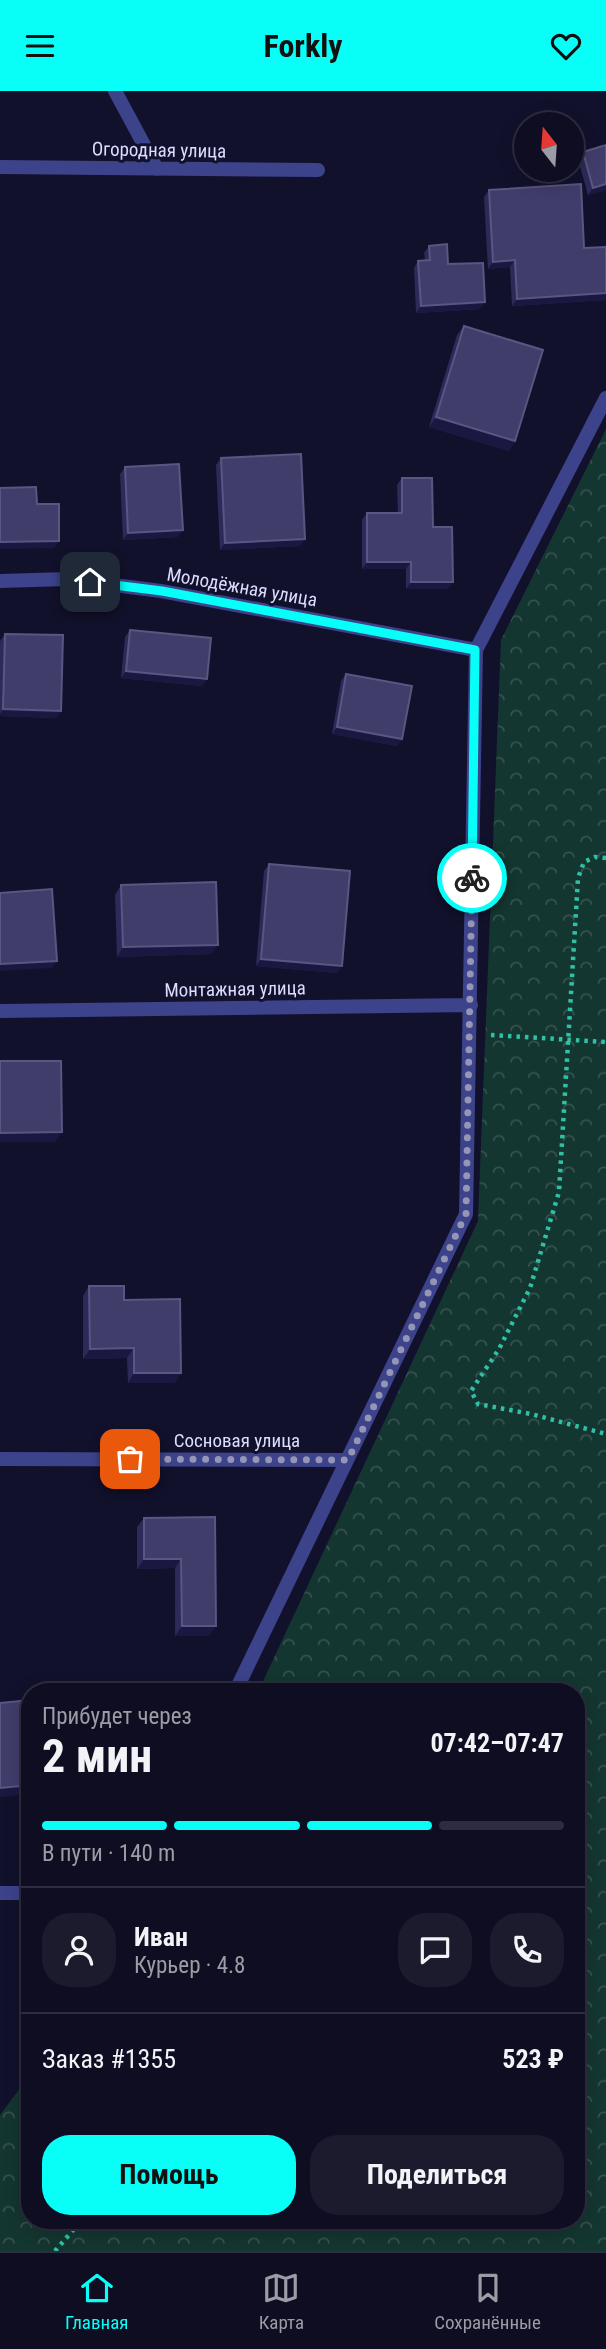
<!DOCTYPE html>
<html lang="ru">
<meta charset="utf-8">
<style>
body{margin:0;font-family:"Roboto Condensed",sans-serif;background:#1c1b2e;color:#f1f3f6;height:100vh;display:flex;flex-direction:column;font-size:26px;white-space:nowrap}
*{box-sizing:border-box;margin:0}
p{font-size:23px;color:#9b9ca5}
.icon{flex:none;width:38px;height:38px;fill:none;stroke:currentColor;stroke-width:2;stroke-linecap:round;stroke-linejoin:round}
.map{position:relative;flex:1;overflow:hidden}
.sheet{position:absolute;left:21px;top:1592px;width:564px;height:546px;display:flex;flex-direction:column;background:#0e0d21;border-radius:28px;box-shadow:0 4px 18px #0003,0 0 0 2px #2e2d3f}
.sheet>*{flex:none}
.needle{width:46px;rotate:343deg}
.buttons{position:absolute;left:514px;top:21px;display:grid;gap:14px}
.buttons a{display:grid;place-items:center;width:70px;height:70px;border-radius:50%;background:#0e0d21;box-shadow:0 4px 18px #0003,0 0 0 2px #2e2d3f;font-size:35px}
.pin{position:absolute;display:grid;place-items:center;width:60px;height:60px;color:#fff;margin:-30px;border-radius:14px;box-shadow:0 4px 10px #0006}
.courier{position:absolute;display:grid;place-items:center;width:70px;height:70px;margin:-35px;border:5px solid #08fff8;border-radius:50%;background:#fff;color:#222;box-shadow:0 2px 9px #0007}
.headline em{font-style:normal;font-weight:700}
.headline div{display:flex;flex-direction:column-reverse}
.headline{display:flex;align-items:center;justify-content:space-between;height:119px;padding:0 21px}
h1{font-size:46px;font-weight:700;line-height:52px}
.bar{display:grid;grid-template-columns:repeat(4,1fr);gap:10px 7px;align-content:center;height:84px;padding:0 21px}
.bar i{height:9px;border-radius:5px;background:#2e2d3f}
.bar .selected{background:#08fff8}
.bar p{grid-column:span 4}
.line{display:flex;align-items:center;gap:18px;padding:0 21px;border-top:2px solid #2e2d3f}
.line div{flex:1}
.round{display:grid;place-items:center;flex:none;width:74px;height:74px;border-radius:28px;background:#1c1b2e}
.cta{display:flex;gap:14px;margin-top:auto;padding:14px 21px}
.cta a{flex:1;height:80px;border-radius:28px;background:#08fff8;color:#111;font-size:28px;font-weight:700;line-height:80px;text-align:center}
.cta a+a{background:#1c1b2e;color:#f1f3f6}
header{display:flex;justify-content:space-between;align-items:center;height:91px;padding:0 21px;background:#08fff8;color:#111;font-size:32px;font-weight:700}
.dock{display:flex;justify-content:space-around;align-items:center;height:98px;border-top:2px solid #2e2d3f;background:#0e0d21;font-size:19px;color:#9b9ca5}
.dock a{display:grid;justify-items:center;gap:4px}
.dock .selected{color:#08fff8}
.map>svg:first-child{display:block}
.forest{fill:url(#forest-crowns)}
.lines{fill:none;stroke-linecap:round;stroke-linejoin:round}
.path{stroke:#2fc0a5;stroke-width:4.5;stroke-dasharray:3.5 5;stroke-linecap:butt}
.street{stroke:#3c438b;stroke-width:14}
.wall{fill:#2d2a59}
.shaded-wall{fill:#1a1840}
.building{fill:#403d6b;stroke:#585682;stroke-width:2}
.done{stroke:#9595b5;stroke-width:7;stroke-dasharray:0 12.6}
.route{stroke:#08fff8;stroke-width:9}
.labels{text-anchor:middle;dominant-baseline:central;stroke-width:6;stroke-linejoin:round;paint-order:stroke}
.street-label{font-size:19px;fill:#dcdcff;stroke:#12112c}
</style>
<header><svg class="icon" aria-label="menu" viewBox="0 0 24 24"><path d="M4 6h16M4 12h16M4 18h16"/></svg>Forkly<svg class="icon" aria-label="heart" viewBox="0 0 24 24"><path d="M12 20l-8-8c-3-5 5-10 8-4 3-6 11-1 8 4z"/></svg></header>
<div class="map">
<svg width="606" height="2160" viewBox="0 0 606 2160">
<defs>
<pattern id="forest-crowns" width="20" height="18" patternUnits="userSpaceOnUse" patternTransform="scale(1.75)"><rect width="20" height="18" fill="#143630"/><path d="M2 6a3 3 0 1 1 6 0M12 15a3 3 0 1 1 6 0" fill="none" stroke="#36524f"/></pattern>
</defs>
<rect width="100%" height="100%" fill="#12112c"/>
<path class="forest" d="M606,338V2160H0V2024L30,1984V2130H576V1601H258L478,1130L501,549Z"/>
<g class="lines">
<path class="path" d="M606,767L595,766L584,771L578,787L559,1101L530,1197L499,1258L471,1300L478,1313L531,1323L606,1343
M491,944L606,951
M55,2160L81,2130"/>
<path class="street" d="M115,0L157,78
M0,76L318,79
M0,490L67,488L161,500L476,559
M0,920L471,914
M0,1368L347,1369
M235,1601L466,1123L476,559L606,307
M0,1802H30"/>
</g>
<path class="wall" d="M606,54V99L588,104L578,68L583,61Z
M489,99L584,157L606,156V209L512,215L510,176L488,178L484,106Z
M429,155L448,173L480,218L416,222L414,177L418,170L425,169L424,162Z
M464,235L515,350L509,360L429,336L457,244Z
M221,367L305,448L300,455L220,459L216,374Z
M125,376L178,446L123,449L120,383Z
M402,387L433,436L448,498H406V478H362V429L367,422H398L397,394Z
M130,539L207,588L202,595L121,587L125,546Z
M5,543L61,620L56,627L0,625V550Z
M346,583L402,648L397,655L332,643L341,590Z
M269,773L342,875L337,882L256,875L264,780Z
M121,794L211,863L117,866L115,804Z
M89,1195L124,1209L175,1292H128L127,1267L83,1268V1205Z
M215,1426L209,1545H175V1477L137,1478V1436L144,1427Z"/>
<path class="shaded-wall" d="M606,93V99L588,104L593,97Z
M515,169L510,176L488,178L493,171Z
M606,202V209L512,215L517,208Z
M485,211L480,218L416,222L421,215Z
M436,326L515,350L509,360L429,336Z
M183,439L178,446L123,449L128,442Z
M305,448L300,455L220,459L225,452Z
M59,450L54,457L0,458V451Z
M367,471H411L406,478H362Z
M411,491H453L448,498H406Z
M126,580L207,588L202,595L121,587Z
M3,618L61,620L56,627L0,625V623Z
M337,636L402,648L397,655L332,643Z
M218,854L211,863L117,866L123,856Z
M261,868L342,875L337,882L256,875Z
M57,870L52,877L0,880V873Z
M62,1041L55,1051H0V1042Z
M134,1257L127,1267L83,1268L90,1258Z
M134,1282H181L175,1292H128Z
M144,1468H181L175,1477L137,1478Z
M182,1535H216L209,1545H175Z
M30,1694V1703L0,1706V1697Z"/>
<path class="building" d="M606,54V93L593,97L583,61Z
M581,93L584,157L606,156V202L517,208L515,169L493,171L489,99Z
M447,153L448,173L483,172L485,211L421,215L418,170L430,169L429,155Z
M464,235L543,259L515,350L436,326Z
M301,363L305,448L225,452L221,367Z
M179,373L183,439L128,442L125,376Z
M402,387H432L433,436H452L453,491H411V471H367V422H402Z
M36,396L37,413H59V450L0,451V397Z
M130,539L211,547L207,588L126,580Z
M5,543L63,544L61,620L3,618Z
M346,583L412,595L402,648L337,636Z
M269,773L350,780L342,875L261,868Z
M216,791L218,854L123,856L121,794Z
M52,798L57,870L0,873V802Z
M0,970H61L62,1041L0,1042Z
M89,1195H124V1209L180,1208L181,1282H134V1257L90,1258Z
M215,1426L216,1535H182L181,1468H144V1427Z
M30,1609V1694L0,1697V1612Z"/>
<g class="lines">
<path class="done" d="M130,1368L348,1369L466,1123L472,787"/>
<path class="route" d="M90,491L162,500L475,559L472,787"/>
</g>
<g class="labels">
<g class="street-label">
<text transform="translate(159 59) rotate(1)">Огородная улица</text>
<text transform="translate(242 496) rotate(10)">Молодёжная улица</text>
<text transform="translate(235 898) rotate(-1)">Монтажная улица</text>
<text x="237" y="1349">Сосновая улица</text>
</g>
</g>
</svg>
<div class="buttons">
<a><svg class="needle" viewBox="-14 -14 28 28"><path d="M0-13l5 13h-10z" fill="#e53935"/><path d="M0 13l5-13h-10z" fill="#9b9ca5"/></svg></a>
</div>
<div class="pin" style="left:130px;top:1368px;background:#ea580c"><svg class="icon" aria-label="bag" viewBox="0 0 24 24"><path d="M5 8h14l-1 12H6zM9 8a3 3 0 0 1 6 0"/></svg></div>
<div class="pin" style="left:90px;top:491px;background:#1f2937"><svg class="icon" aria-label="home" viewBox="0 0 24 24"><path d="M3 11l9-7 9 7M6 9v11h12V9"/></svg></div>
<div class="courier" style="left:472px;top:787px"><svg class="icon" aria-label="bike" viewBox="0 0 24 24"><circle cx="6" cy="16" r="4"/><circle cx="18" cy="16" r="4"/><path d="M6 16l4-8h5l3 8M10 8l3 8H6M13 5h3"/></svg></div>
<section class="sheet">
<div class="headline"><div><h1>2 мин</h1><p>Прибудет через</p></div><em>07:42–07:47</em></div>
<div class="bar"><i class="selected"></i><i class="selected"></i><i class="selected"></i><i></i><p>В пути · 140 m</p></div>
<div class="line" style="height:126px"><a class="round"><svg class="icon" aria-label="person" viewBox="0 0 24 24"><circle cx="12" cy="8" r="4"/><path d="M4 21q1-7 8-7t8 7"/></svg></a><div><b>Иван</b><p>Курьер · 4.8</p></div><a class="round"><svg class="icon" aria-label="chat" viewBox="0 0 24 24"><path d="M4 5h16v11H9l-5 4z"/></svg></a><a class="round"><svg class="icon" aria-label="phone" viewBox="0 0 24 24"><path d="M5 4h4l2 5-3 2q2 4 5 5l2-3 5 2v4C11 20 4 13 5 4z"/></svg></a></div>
<div class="line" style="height:91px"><div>Заказ #1355</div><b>523 ₽</b></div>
<div class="cta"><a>Помощь</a><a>Поделиться</a></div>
</section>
</div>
<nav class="dock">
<a class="selected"><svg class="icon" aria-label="home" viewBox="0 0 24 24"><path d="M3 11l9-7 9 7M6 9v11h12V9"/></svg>Главная</a>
<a><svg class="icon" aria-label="map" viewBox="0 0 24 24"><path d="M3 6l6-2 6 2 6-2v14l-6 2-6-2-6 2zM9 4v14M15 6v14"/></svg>Карта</a>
<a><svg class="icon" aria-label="saved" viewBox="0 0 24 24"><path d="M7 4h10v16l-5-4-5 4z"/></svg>Сохранённые</a>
</nav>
